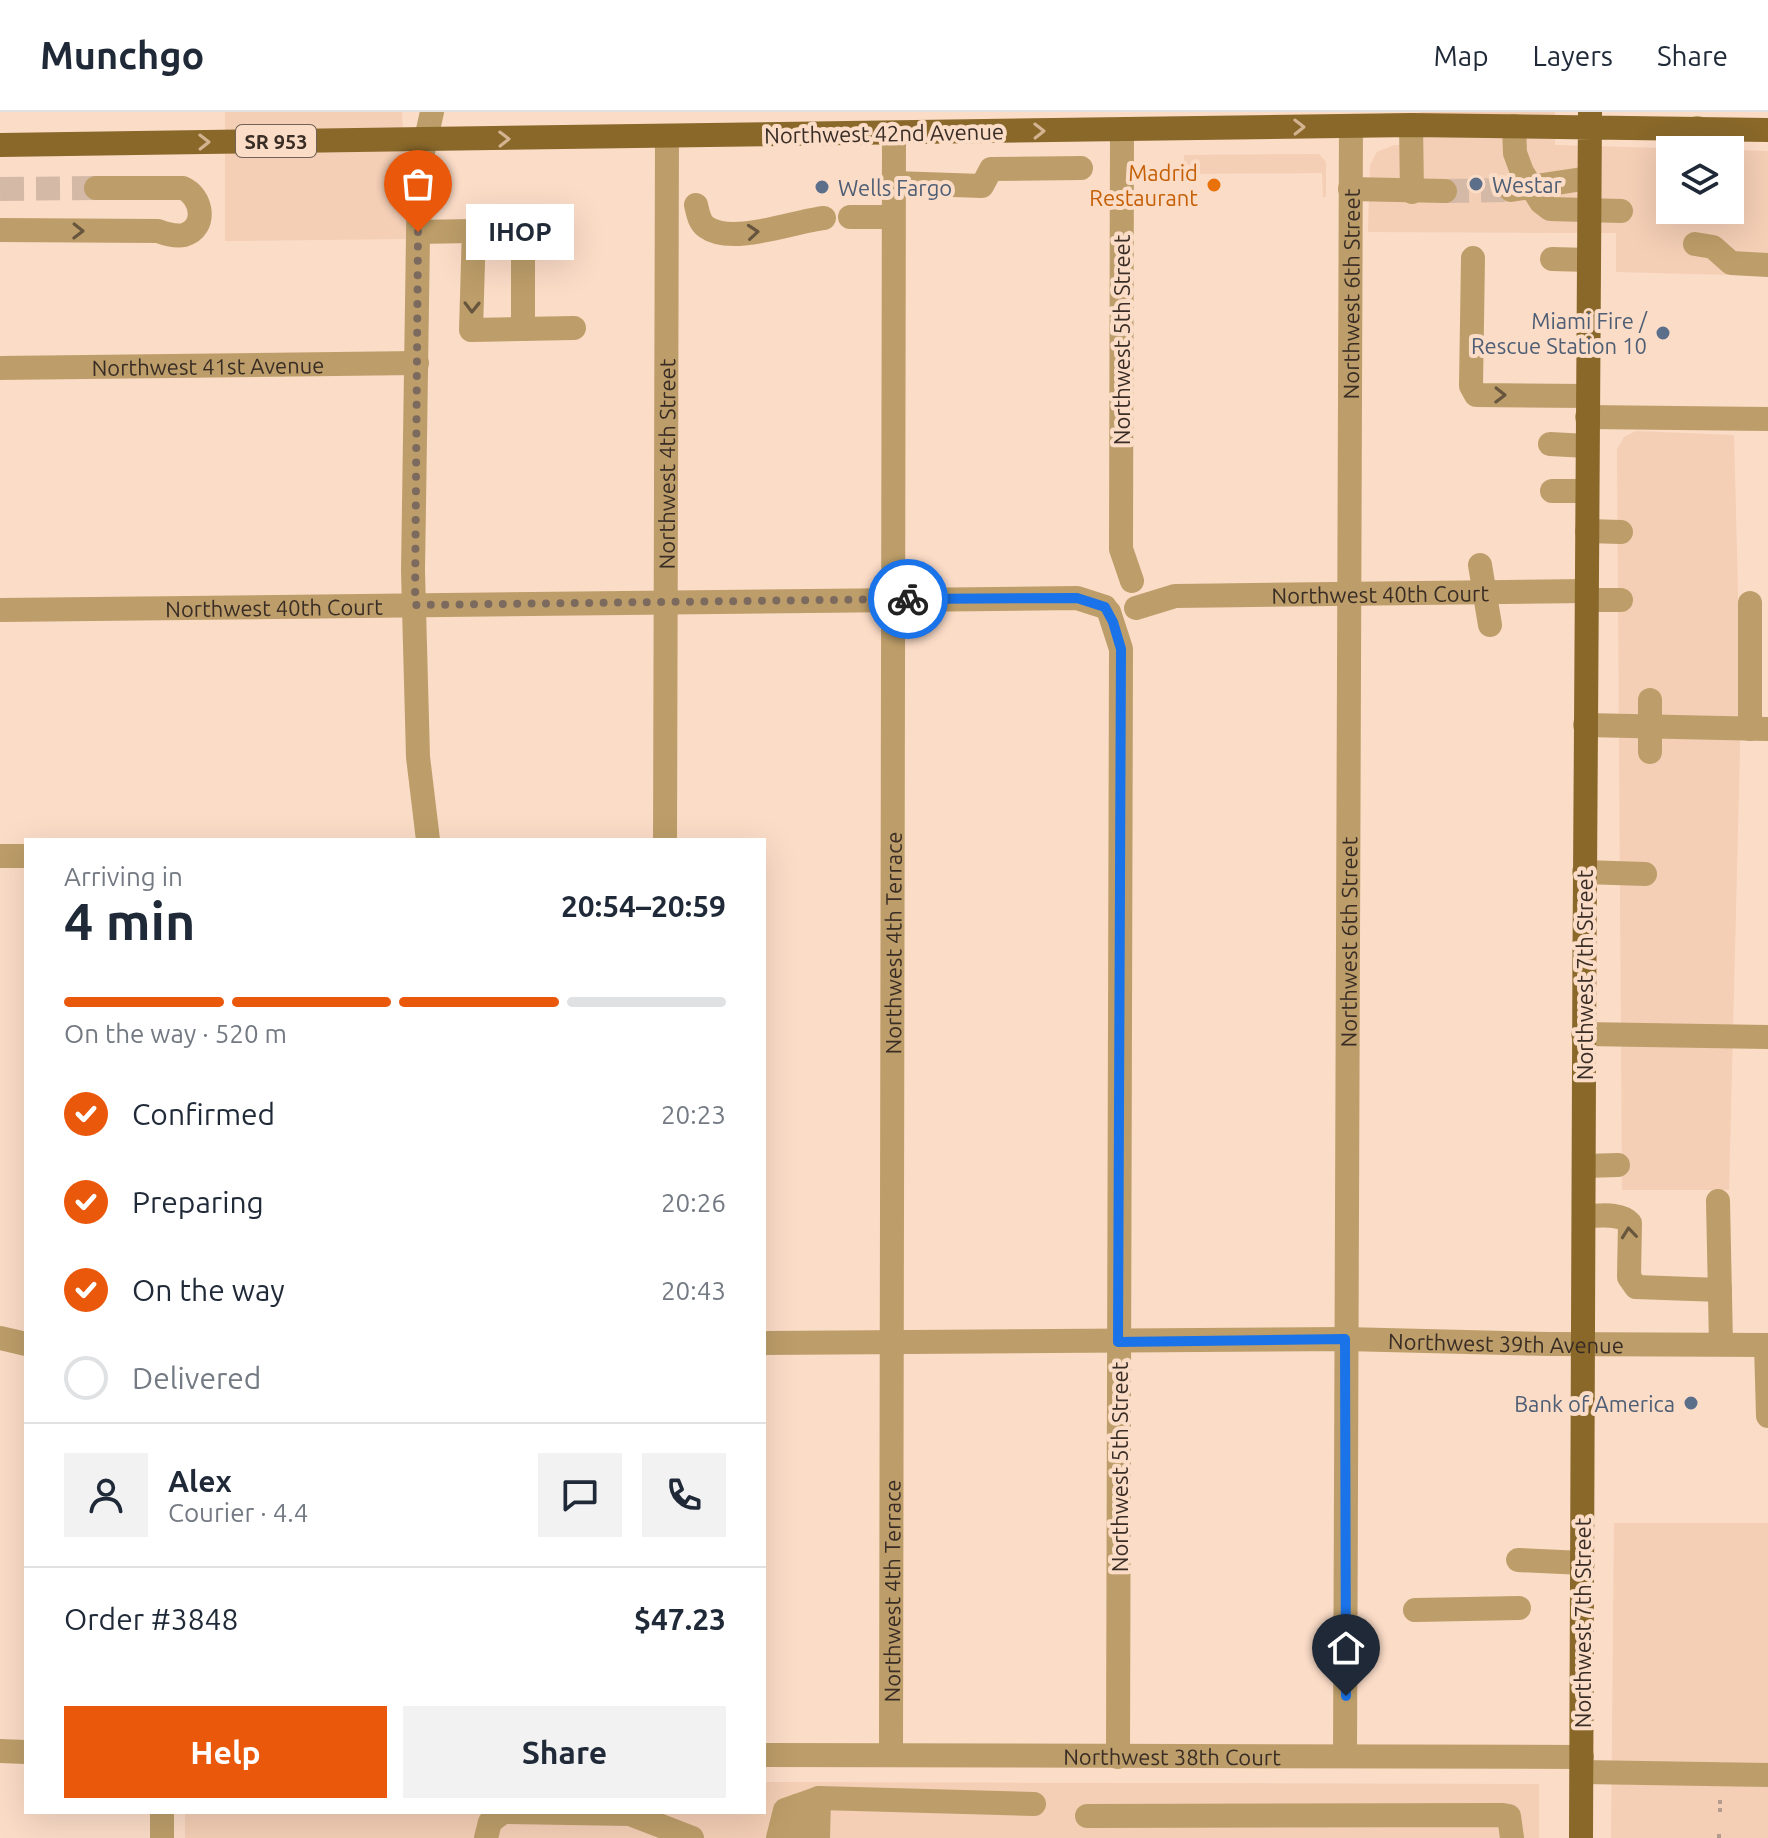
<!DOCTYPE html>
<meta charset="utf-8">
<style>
body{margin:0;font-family:Ubuntu,sans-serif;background:#f2f2f3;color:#1f2937;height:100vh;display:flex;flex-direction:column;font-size:30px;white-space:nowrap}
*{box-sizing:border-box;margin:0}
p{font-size:26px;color:#747a83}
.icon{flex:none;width:44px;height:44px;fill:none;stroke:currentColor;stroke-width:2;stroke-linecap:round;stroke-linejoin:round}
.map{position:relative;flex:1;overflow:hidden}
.side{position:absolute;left:24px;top:726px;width:742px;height:976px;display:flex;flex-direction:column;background:#fff;border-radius:0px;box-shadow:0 8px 32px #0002}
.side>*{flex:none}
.controls{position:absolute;left:1656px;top:24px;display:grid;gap:16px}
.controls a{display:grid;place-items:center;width:88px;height:88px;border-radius:0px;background:#fff;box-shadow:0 8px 32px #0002;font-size:40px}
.pin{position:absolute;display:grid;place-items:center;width:68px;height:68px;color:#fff;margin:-82px -34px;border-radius:50% 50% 50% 0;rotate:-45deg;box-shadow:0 0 8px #0007}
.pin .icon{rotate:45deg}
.courier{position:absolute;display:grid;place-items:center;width:80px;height:80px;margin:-40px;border:6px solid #1a73e8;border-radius:50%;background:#fff;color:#222;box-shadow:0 2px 10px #0007}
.bubble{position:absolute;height:56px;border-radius:0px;background:#fff;box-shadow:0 8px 32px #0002;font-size:26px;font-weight:600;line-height:56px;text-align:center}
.overview em{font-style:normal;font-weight:600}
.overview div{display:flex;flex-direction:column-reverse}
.overview{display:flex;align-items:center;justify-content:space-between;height:136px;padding:0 40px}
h1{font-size:52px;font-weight:600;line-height:60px}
.bar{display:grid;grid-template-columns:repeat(4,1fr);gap:12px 8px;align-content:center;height:96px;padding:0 40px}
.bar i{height:10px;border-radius:6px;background:#e0e1e3}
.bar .active{background:#ea580c}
.bar p{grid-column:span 4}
.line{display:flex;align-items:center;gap:20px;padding:0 40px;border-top:2px solid #e0e1e3}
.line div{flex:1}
.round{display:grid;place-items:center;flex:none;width:84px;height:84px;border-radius:0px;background:#f2f2f3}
ol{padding:0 40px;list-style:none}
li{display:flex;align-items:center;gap:24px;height:88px}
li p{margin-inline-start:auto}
li .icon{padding:8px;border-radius:50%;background:#ea580c;color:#fff;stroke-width:4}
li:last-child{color:#747a83}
li i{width:44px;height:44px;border:4px solid #e0e1e3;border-radius:50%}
.button{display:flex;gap:16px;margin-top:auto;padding:16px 40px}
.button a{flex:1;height:92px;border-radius:0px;background:#ea580c;color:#fff;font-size:32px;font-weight:600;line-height:92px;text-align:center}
.button a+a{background:#f2f2f3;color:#1f2937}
header{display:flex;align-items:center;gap:48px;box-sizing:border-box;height:112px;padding:0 40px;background:#fff;border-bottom:2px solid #e0e1e3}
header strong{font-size:38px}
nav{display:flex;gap:44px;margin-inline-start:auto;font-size:28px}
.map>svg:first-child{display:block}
.built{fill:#f4ceb5;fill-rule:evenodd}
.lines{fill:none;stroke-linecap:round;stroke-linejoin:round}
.minor-tunnel{stroke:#d4b9a7;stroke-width:24;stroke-dasharray:24 12;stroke-linecap:butt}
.path{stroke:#b49c8c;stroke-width:4;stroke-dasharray:4 4;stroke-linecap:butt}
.minor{stroke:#bd9e6a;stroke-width:24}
.major{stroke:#89682a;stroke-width:24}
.oneway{stroke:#d3b390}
.oneway2{stroke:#67553d}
.done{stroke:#7d6a5e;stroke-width:8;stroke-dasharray:0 14.4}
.route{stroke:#1a73e8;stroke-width:10}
.service-dot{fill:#5c6f8a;stroke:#fbdcc7;stroke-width:3}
.food-dot{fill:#e8710a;stroke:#fbdcc7;stroke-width:3}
.labels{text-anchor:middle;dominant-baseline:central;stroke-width:8;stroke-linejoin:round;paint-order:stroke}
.shield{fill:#fbdcc7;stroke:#736256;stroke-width:2}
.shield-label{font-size:20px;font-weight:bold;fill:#392d25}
.street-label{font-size:22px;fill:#392d25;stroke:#fbdcc7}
.food-label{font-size:22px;fill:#c56008;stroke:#fbdcc7;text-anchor:end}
.service-label{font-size:22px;fill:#4e5e75;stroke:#fbdcc7;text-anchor:start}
</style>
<header>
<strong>Munchgo</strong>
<nav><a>Map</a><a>Layers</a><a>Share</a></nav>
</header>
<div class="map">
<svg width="1768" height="1726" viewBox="0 0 1768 1726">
<rect width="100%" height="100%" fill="#fbdcc7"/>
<path class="built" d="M225,0H402L407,127L225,129Z
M1420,0H1555V33L1768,39V164L1616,160V121L1368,120L1370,53L1377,40L1394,33H1419ZM1670,38H1730V98H1670Z
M1319,42L1326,50V85H1323L1322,61L1184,62V43Z
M1636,319L1734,323L1741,597L1729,1078H1622L1617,337L1624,325Z
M1614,1411H1768V1726H1611Z
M764,1670L1539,1672V1726H185V1700H764Z"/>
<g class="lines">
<path class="minor-tunnel" d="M0,77L96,76
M1445,79L1511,78"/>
<path class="path" d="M1720,1700V1684
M1719,1726V1721"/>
<g class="minor">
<path d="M1411,13L1412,80"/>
<path d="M1514,14L1515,41L1522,60L1541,90L1550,97L1621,99"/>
<path d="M1122,18L1121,437L1132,469"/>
<path d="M1696,38L1697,16"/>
<path d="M894,71L982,74L991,57L1081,56"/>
<path d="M1350,77L1445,79"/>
<path d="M1511,78L1589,66"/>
<path d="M696,93C698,101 699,110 706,115C732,134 794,109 824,106"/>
<path d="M850,105H893"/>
<path d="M474,117L471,218L574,216"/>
<path d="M0,118L158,119C166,122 175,125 184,123C208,116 202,84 183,76H96"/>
<path d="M418,120L523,118V217"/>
<path d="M1695,132L1713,135L1731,151L1768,153"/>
<path d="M1473,146L1471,274L1476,283L1587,284"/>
<path d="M1552,147L1589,148"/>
<path id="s1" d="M0,256L417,251"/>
<path d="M1587,305L1768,307"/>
<path d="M1550,332L1587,334"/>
<path d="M1552,379H1587"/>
<path d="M1587,419L1621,420"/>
<path d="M1480,453L1490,513"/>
<path d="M1587,488H1621"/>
<path id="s2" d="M1136,496L1175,484L1587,479"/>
<path id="s3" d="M0,498L1077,486L1105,495"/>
<path d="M1109,500L1121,537L1118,1645"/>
<path d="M1650,588V640"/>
<path d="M1585,613L1768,617"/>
<path d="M1750,617V491"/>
<path d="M428,728L418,645L413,459L419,58L432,0"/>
<path id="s4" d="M665,728L667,24"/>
<path d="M0,744H26"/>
<path d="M1584,760L1645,762"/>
<path d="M1583,922L1768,925"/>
<path d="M1585,1054L1618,1053"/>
<path d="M1718,1089L1721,1232"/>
<path d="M1585,1104C1599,1104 1620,1100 1630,1111L1629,1165L1636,1175L1720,1178"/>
<path d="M0,1226L26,1232"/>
<path id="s5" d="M764,1231L1345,1227L1549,1232L1768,1233"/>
<path d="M1766,1233L1768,1304"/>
<path d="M1518,1448L1583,1451"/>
<path d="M1415,1498L1519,1496"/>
<path d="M0,1639L26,1640"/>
<path id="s6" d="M764,1643L1582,1645"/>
<path id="s7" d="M891,1643L894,21"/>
<path id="s8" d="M1345,1644L1351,14"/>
<path d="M1582,1660L1768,1663"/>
<path d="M797,1694L798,1726"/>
<path d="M505,1700L630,1702L692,1726"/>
<path d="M1087,1704L1503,1703L1509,1704L1512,1726"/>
<path d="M162,1726V1700"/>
<path d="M486,1726L490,1710L503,1700"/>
<path d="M778,1726L785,1698L819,1686L1034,1692"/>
<path d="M818,1726L819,1686"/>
</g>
<path class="major" d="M0,33L1411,13L1768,18
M1581,1726C1585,1151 1583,575 1590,0"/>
</g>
<defs><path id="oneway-chevron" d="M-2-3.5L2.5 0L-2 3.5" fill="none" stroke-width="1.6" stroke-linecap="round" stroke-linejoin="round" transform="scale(2)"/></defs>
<g class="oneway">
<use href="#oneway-chevron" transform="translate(1299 15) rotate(-1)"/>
<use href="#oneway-chevron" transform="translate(1039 19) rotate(-1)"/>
<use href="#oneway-chevron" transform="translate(504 27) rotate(-1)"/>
<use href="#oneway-chevron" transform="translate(204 30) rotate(-1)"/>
</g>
<g class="oneway2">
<use href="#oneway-chevron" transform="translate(78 119) rotate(1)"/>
<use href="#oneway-chevron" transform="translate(753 120) rotate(-5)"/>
<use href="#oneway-chevron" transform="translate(472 195) rotate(91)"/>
<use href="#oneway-chevron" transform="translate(1500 283) rotate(1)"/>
<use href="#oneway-chevron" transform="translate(1629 1121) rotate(-96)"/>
</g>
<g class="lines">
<path class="done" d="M418,120L415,493L908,487"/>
<path class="route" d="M908,487L1077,486L1105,495L1113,510L1121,537L1118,1230L1345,1227L1346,1584"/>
</g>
<g class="service-dot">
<circle cx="1476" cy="72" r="8"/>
<circle cx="822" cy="75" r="8"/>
<circle cx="1663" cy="221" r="8"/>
<circle cx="1691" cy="1291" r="8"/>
</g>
<circle class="food-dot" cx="1214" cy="73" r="8"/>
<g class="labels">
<rect class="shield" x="236" y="13" width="80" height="32" rx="6"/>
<g class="shield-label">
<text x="276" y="29">SR 953</text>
</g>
<g class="street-label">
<text transform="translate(884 21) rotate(-1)">Northwest 42nd Avenue</text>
<text stroke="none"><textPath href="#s8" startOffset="1462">Northwest 6th Street</textPath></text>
<text transform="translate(1121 228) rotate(-90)">Northwest 5th Street</text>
<text stroke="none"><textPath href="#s1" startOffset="208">Northwest 41st Avenue</textPath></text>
<text stroke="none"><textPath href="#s4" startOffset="376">Northwest 4th Street</textPath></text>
<text stroke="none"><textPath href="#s2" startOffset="246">Northwest 40th Court</textPath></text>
<text stroke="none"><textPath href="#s3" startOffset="274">Northwest 40th Court</textPath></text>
<text stroke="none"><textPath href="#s8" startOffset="814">Northwest 6th Street</textPath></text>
<text stroke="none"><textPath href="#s7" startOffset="812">Northwest 4th Terrace</textPath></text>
<text transform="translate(1584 863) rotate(-90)">Northwest 7th Street</text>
<text stroke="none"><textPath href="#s5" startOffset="742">Northwest 39th Avenue</textPath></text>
<text transform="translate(1119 1355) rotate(-90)">Northwest 5th Street</text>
<text stroke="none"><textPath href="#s7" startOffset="164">Northwest 4th Terrace</textPath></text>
<text transform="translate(1582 1511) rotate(-90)">Northwest 7th Street</text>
<text stroke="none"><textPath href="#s6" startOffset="408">Northwest 38th Court</textPath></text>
</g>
<g class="food-label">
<text x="1198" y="60">Madrid<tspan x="1198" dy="25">Restaurant</tspan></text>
</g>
<g class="service-label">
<text x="1492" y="72">Westar</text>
<text x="838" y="75">Wells Fargo</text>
<text x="1647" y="208" text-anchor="end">Miami Fire /<tspan x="1647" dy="25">Rescue Station 10</tspan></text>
<text x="1675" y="1291" text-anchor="end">Bank of America</text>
</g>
</g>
</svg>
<div class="controls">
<a><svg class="icon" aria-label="layers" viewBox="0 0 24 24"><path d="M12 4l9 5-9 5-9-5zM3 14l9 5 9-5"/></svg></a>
</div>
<div class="pin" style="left:418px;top:120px;background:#ea580c"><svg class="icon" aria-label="bag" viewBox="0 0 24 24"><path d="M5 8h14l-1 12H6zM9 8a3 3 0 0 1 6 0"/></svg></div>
<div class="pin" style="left:1346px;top:1584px;background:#1f2937"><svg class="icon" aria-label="home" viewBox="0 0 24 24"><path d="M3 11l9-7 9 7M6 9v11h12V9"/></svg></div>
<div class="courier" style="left:908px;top:487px"><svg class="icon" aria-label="bike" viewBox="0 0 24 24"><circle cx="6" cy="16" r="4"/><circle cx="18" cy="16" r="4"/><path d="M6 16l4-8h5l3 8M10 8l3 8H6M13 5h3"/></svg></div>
<div class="bubble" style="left:466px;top:92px;width:108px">IHOP</div>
<section class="side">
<div class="overview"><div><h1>4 min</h1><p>Arriving in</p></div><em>20:54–20:59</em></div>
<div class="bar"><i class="active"></i><i class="active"></i><i class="active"></i><i></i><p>On the way · 520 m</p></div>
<ol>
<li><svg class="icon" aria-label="check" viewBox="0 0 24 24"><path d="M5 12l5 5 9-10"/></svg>Confirmed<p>20:23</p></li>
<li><svg class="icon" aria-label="check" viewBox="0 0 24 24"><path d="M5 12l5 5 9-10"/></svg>Preparing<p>20:26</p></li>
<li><svg class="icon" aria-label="check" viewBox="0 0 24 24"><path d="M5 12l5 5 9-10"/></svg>On the way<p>20:43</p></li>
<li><i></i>Delivered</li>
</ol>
<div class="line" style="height:144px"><a class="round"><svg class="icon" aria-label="person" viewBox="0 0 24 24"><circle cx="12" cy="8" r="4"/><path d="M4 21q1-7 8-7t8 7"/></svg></a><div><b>Alex</b><p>Courier · 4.4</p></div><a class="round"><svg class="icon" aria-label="chat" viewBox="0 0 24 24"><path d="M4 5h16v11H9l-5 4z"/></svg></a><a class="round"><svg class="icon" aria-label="phone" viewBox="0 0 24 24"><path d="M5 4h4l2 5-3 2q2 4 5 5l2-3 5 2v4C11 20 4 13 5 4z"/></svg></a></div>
<div class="line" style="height:104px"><div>Order #3848</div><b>$47.23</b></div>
<div class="button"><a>Help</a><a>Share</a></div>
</section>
</div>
